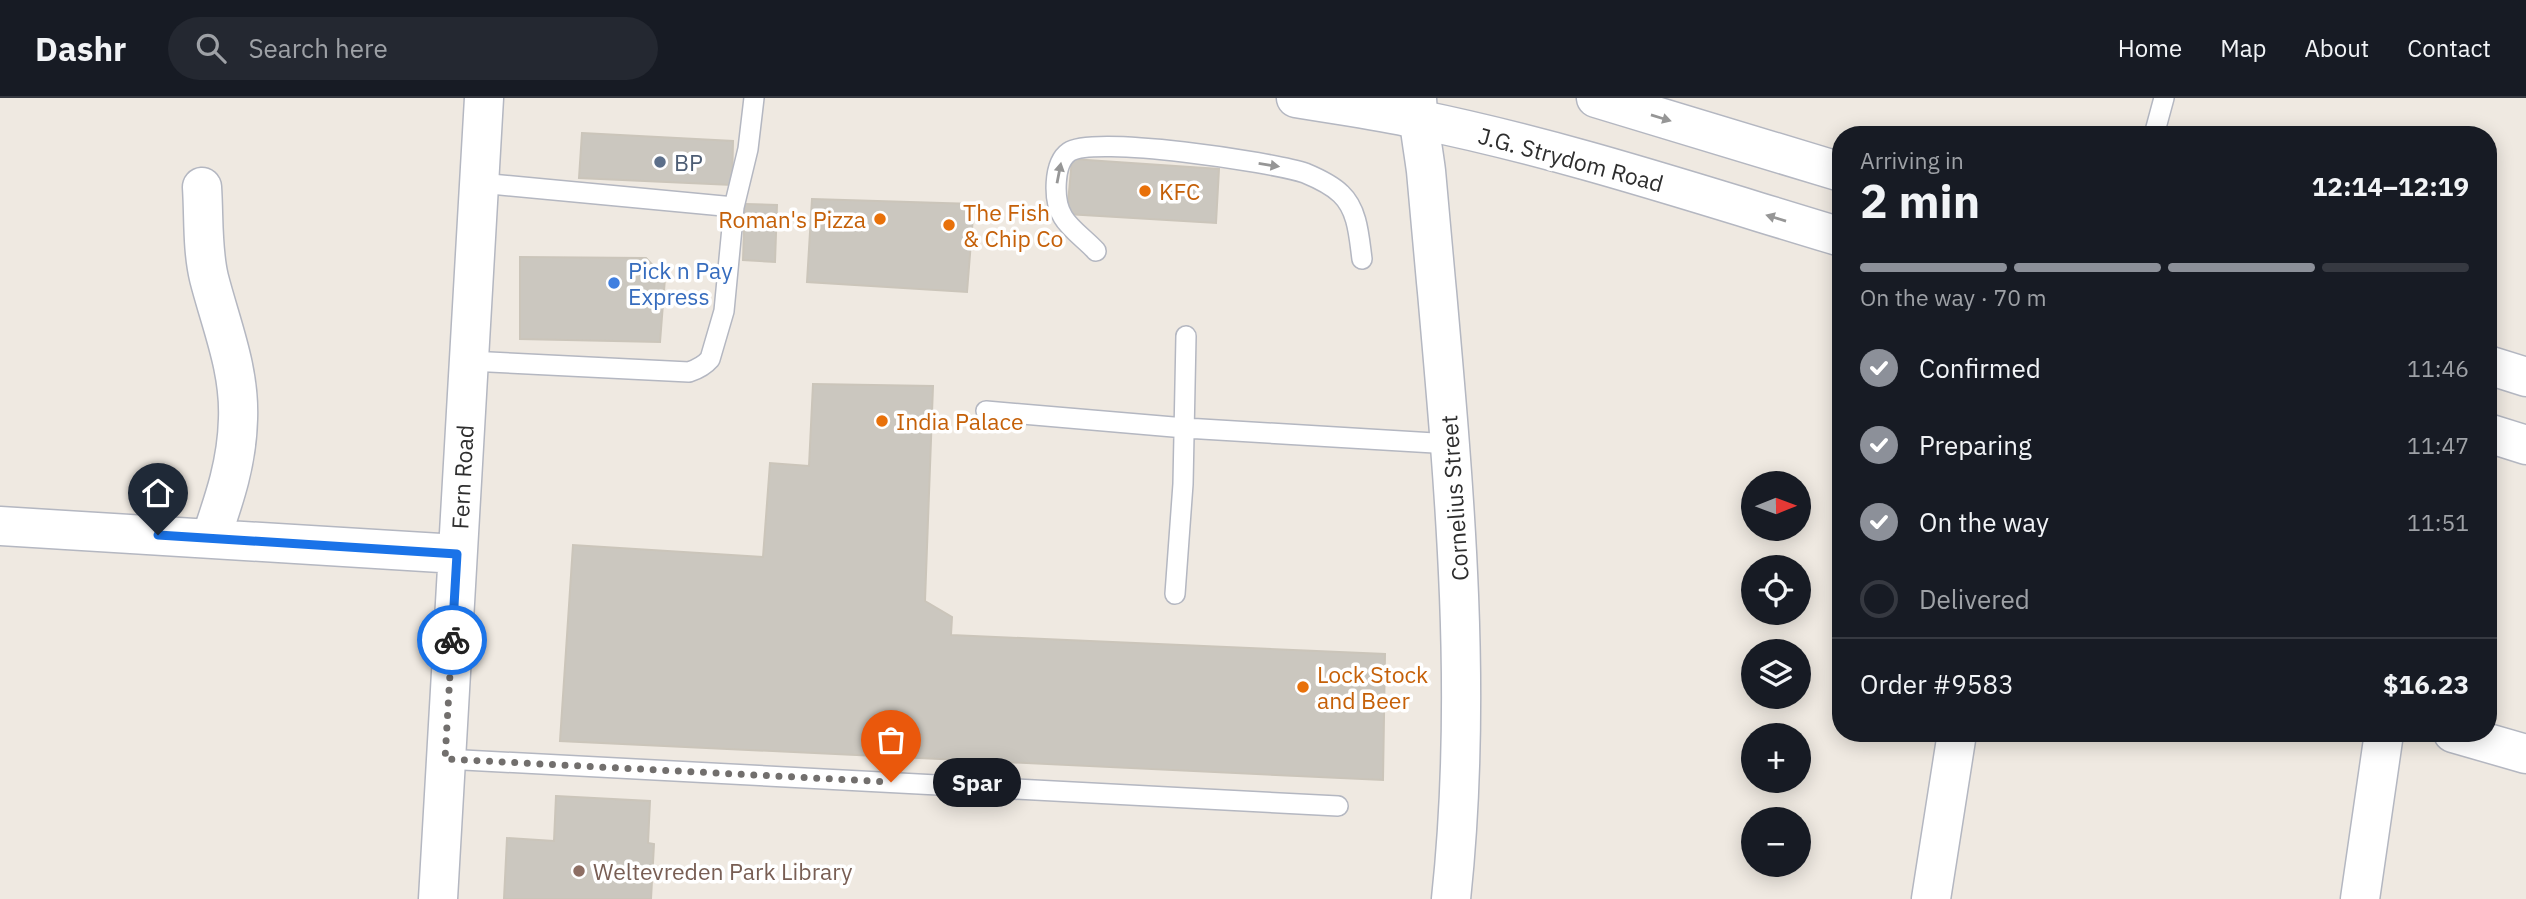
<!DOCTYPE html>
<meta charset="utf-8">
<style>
body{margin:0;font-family:"IBM Plex Sans",sans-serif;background:#242831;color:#f1f3f6;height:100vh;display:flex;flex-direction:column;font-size:26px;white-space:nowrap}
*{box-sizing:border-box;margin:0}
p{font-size:23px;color:#9ea1a6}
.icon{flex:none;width:38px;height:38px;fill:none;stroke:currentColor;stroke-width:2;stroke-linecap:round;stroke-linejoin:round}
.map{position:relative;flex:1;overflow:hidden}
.panel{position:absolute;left:1832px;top:28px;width:665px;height:616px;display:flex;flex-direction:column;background:#171b24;border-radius:28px;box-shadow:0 4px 18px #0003}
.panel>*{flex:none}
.needle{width:46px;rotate:89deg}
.controls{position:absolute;left:1741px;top:373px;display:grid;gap:14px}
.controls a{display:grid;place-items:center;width:70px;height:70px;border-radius:50%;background:#171b24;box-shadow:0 4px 18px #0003;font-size:35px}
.pin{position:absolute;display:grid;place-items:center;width:60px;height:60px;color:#fff;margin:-72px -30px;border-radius:50% 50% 50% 0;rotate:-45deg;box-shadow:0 0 7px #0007}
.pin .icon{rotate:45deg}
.courier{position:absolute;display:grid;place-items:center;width:70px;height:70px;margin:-35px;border:5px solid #1a73e8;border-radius:50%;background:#fff;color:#222;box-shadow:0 2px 9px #0007}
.bubble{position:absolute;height:49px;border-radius:24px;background:#171b24;box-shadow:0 4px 18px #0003;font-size:23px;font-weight:700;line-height:49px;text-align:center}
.head em{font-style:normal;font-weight:700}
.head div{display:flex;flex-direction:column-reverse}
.head{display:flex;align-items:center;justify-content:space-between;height:119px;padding:0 28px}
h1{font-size:46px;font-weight:700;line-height:52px}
.bar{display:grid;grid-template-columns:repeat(4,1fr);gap:10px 7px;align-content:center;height:84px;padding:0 28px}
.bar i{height:9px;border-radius:5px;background:#363941}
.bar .on{background:#8c9099}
.bar p{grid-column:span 4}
.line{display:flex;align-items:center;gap:18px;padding:0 28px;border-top:2px solid #363941}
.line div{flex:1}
ol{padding:0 28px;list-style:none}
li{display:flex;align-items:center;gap:21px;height:77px}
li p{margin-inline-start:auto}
li .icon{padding:7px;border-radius:50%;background:#8c9099;color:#fff;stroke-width:4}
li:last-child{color:#9ea1a6}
li i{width:38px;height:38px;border:4px solid #363941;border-radius:50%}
header{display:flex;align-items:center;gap:42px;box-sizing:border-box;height:98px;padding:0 35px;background:#171b24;border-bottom:2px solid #363941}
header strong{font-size:33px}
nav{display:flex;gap:38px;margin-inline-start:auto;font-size:24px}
.search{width:490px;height:63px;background:#242831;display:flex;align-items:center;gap:18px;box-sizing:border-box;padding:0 24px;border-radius:38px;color:#9ea1a6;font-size:26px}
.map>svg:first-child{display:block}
.building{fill:#cbc7bf;stroke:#cbc5ba;stroke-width:2}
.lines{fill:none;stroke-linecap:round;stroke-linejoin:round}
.service-casing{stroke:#b4b7c1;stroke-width:22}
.minor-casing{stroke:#b4b7c1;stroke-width:41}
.tertiary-casing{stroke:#b4b7c1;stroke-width:41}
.service{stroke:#fff;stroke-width:19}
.minor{stroke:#fff;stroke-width:38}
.tertiary{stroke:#fff;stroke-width:38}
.oneway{fill:#969696}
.done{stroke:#726f6d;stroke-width:7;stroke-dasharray:0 12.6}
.route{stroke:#1a73e8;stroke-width:9}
.service-dot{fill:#5c6f8a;stroke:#fff;stroke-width:2.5}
.food-dot{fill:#e8710a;stroke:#fff;stroke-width:2.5}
.shop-dot{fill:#3f7fe0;stroke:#fff;stroke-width:2.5}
.education-dot{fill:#8d6e63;stroke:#fff;stroke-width:2.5}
.labels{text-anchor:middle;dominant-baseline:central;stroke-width:7;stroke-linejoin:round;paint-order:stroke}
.street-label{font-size:23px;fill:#2e2e2e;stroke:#fff}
.service-label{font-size:23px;fill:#4e5e75;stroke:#fff;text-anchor:start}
.food-label{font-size:23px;fill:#c56008;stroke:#fff;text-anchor:start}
.shop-label{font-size:23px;fill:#366cbe;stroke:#fff;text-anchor:start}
.education-label{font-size:23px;fill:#785e54;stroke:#fff;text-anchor:start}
</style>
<header>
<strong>Dashr</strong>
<div class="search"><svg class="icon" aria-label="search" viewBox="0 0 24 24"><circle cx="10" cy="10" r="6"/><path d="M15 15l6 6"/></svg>Search here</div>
<nav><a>Home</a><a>Map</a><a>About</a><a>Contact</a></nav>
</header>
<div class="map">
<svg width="2526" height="801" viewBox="0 0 2526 801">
<rect width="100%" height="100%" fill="#efe9e1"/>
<path class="building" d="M582,35L733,43L732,87L579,80Z
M1072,61L1219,71L1216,125L1067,116Z
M812,101L974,106L967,194L807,184Z
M745,106L777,107L775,164L743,162Z
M520,159L646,160L665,180L660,244L520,241Z
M813,286L933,288L925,503L952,519L951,537L1385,556L1383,682L560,643L573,447L763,459L770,365L809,368Z
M556,698L650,703L648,745L654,746L651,801H504L507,740L554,743Z"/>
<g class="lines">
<defs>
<path id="service" d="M2154,37L2164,0
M480,85L734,109
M1096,153C1086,142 1070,131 1063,119C1053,103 1053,65 1069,54C1093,37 1272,64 1305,75C1317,80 1332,87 1341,96C1358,112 1359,139 1362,161
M469,263L689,274C698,271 704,268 710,261L724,213L734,109L748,51L754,0
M986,313L1185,330L1451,346
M1175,496L1183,386L1186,238
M445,661L1338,708"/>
<path id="minor" d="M1417,0C1418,25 1423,49 1426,73C1430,114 1433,154 1437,194C1455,397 1473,598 1451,801
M202,89C204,119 202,151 209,180C221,227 240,271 238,321C237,364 225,399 211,440
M0,428L457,456
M2453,635L2526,656
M438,801L484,0
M1931,801L1957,635
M2360,801L2384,635"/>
<path id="tertiary" d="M1296,0C1336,7 1377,12 1416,21C1560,50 1701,97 1841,139
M1596,0L1841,74
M2488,267L2526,279
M2488,335L2526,347"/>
</defs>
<use href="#service" class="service-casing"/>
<use href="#minor" class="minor-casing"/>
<use href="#tertiary" class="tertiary-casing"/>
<use href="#service" class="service"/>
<use href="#minor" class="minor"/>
<use href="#tertiary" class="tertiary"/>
</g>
<defs><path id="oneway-solid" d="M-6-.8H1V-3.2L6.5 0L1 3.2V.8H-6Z" transform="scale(1.75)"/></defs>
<g class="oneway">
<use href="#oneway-solid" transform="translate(1661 20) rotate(17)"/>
<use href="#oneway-solid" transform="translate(1269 67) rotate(9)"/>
<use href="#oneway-solid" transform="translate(1059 75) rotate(-79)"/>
<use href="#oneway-solid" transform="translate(1776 120) rotate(-163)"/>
</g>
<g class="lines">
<path class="done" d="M452,542L445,661L891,684"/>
<path class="route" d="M158,437L457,456L452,542"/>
</g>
<circle class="service-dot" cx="660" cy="64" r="7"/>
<g class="food-dot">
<circle cx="1145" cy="93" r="7"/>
<circle cx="880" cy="121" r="7"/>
<circle cx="949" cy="127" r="7"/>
<circle cx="882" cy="323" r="7"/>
<circle cx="1303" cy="589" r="7"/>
</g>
<circle class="shop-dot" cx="614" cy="185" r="7"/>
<circle class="education-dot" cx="579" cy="773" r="7"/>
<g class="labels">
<g class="street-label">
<text transform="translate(1571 61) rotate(15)">J.G. Strydom Road</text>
<text transform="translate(462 379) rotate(-87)">Fern Road</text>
<text transform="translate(1454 400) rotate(-94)">Cornelius Street</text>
</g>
<g class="service-label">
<text x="674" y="64">BP</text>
</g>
<g class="food-label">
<text x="1159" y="93">KFC</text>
<text x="963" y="114">The Fish<tspan x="963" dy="26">&amp; Chip Co</tspan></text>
<text x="866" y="121" text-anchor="end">Roman's Pizza</text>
<text x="896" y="323">India Palace</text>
<text x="1317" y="576">Lock Stock<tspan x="1317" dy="26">and Beer</tspan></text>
</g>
<g class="shop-label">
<text x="628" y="172">Pick n Pay<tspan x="628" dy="26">Express</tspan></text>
</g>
<g class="education-label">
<text x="593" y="773">Weltevreden Park Library</text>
</g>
</g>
</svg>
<div class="controls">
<a><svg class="needle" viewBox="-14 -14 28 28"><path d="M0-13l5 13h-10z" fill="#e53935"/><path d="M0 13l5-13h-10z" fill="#9ea1a6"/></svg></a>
<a><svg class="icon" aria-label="locate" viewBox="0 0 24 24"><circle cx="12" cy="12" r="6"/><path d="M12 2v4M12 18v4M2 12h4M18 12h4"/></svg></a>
<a><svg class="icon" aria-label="layers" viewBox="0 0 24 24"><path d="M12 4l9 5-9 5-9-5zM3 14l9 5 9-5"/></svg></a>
<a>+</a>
<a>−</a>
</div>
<div class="pin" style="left:891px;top:684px;background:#ea580c"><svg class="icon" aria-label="bag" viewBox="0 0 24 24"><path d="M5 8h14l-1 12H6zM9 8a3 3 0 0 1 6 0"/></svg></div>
<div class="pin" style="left:158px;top:437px;background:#1f2937"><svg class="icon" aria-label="home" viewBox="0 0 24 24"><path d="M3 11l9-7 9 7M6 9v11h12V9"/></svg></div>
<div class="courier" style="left:452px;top:542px"><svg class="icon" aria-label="bike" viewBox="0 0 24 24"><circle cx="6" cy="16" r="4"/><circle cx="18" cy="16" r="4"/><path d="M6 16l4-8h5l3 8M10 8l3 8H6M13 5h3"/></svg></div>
<div class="bubble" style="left:933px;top:660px;width:88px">Spar</div>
<section class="panel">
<div class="head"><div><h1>2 min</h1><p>Arriving in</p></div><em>12:14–12:19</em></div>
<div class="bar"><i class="on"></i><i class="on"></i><i class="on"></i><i></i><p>On the way · 70 m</p></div>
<ol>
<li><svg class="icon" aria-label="check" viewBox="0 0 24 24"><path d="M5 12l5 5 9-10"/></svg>Confirmed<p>11:46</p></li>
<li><svg class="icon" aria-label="check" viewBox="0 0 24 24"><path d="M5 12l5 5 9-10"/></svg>Preparing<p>11:47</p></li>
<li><svg class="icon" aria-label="check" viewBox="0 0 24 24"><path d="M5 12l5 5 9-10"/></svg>On the way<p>11:51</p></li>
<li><i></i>Delivered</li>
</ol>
<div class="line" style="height:91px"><div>Order #9583</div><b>$16.23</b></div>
</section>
</div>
